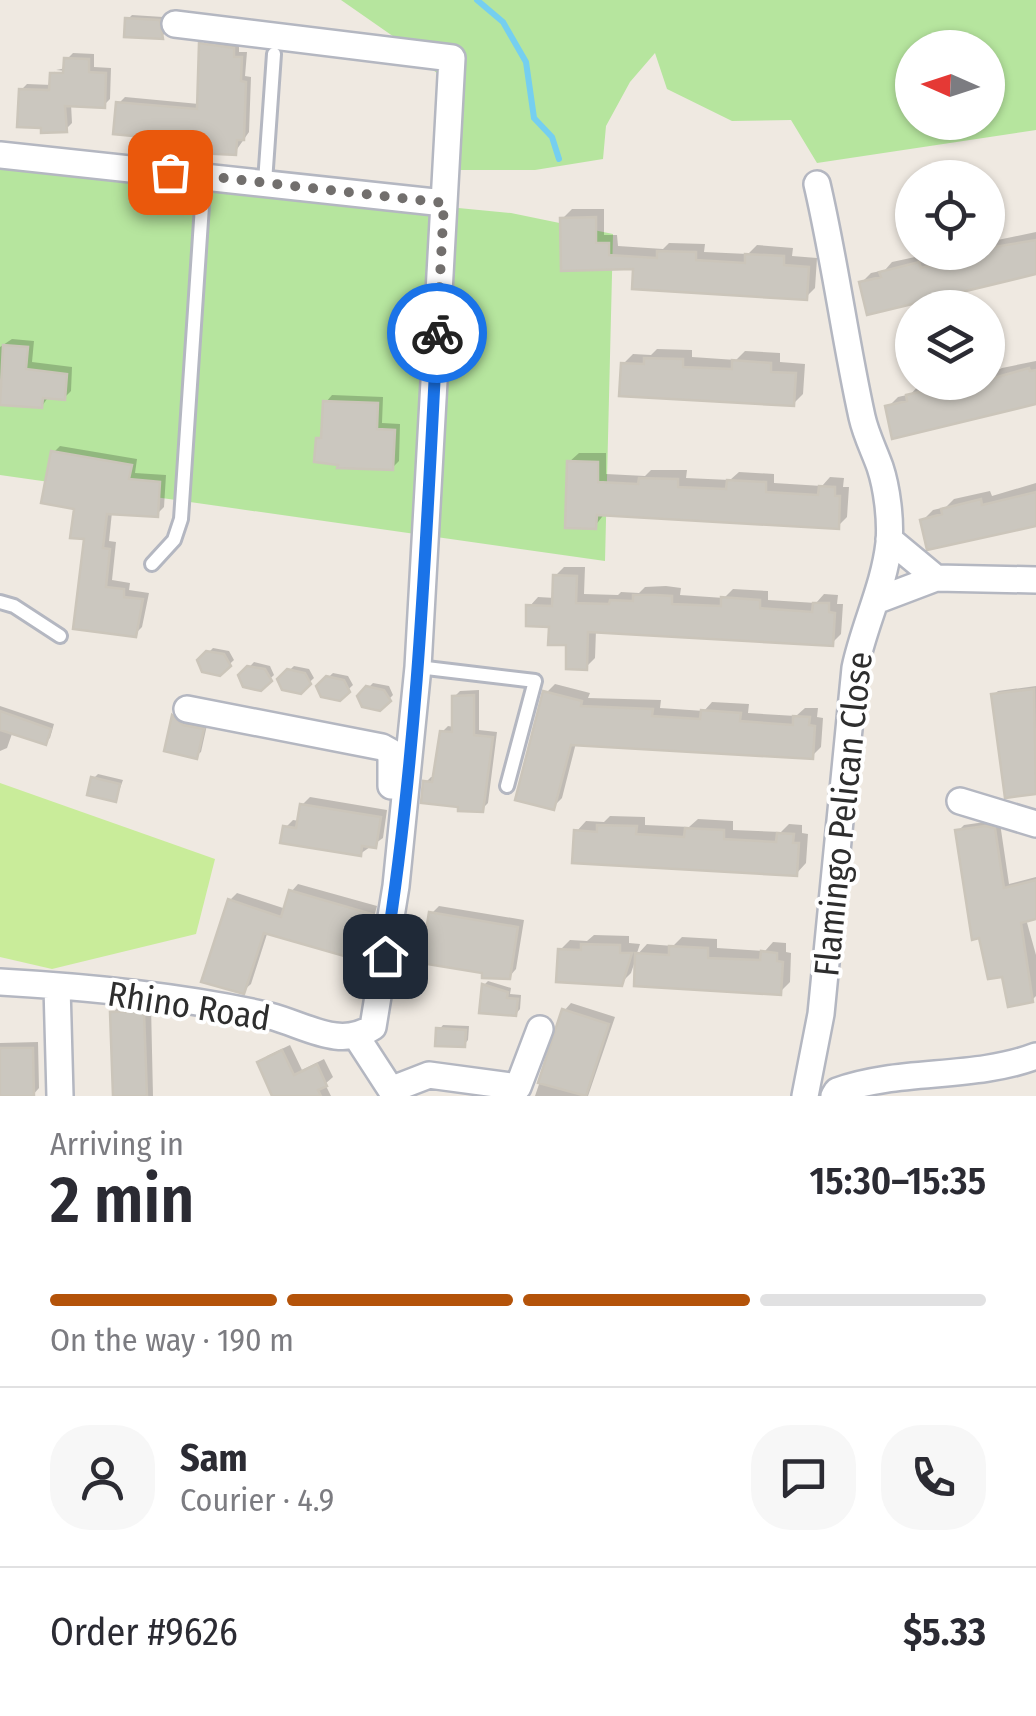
<!DOCTYPE html>
<meta charset="utf-8">
<style>
body{margin:0;font-family:"Fira Sans Condensed",sans-serif;background:#f7f7f7;color:#2b2b33;height:100vh;display:flex;flex-direction:column;font-size:38px;white-space:nowrap}
*{box-sizing:border-box;margin:0}
p{font-size:32px;color:#7c7c81}
.icon{flex:none;width:55px;height:55px;fill:none;stroke:currentColor;stroke-width:2;stroke-linecap:round;stroke-linejoin:round}
.map{position:relative;height:1096px;overflow:hidden}
.side{display:flex;flex-direction:column;background:#fff;flex:1}
.side>*{flex:none}
.needle{width:65px;rotate:273deg}
.tools{position:absolute;left:895px;top:30px;display:grid;gap:20px}
.tools a{display:grid;place-items:center;width:110px;height:110px;border-radius:50%;background:#fff;box-shadow:0 2px 8px #0004;font-size:50px}
.pin{position:absolute;display:grid;place-items:center;width:85px;height:85px;color:#fff;margin:-42px;border-radius:20px;box-shadow:0 5px 15px #0006}
.courier{position:absolute;display:grid;place-items:center;width:100px;height:100px;margin:-50px;border:8px solid #1a73e8;border-radius:50%;background:#fff;color:#222;box-shadow:0 2px 12px #0007}
.summary em{font-style:normal;font-weight:600}
.summary div{display:flex;flex-direction:column-reverse}
.summary{display:flex;align-items:center;justify-content:space-between;height:170px;padding:0 50px}
h1{font-size:65px;font-weight:600;line-height:75px}
.bar{display:grid;grid-template-columns:repeat(4,1fr);gap:15px 10px;align-content:center;height:120px;padding:0 50px}
.bar i{height:12px;border-radius:8px;background:#e1e1e2}
.bar .on{background:#b45309}
.bar p{grid-column:span 4}
.line{display:flex;align-items:center;gap:25px;padding:0 50px;border-top:2px solid #e1e1e2}
.line div{flex:1}
.round{display:grid;place-items:center;flex:none;width:105px;height:105px;border-radius:40px;background:#f7f7f7}
.map>svg:first-child{display:block}
.green{fill:#b6e59e;fill-rule:evenodd}
.pitch{fill:#c9ec9a}
.shadow{fill:#0003}
.lines{fill:none;stroke-linecap:round;stroke-linejoin:round}
.stream{stroke:#75cff0;stroke-width:6}
.building{fill:#cbc7bf;stroke:#cbc5ba;stroke-width:2.5}
.service-casing{stroke:#b4b7c1;stroke-width:18}
.minor-casing{stroke:#b4b7c1;stroke-width:30}
.service{stroke:#fff;stroke-width:12}
.minor{stroke:#fff;stroke-width:25}
.done{stroke:#726f6d;stroke-width:10;stroke-dasharray:0 18}
.route{stroke:#1a73e8;stroke-width:12}
.labels{text-anchor:middle;dominant-baseline:central;stroke-width:8;stroke-linejoin:round;paint-order:stroke}
.street-label{font-size:35px;fill:#2e2e2e;stroke:#fff}
</style>
<div class="map">
<svg width="1036" height="1096" viewBox="0 0 1036 1096">
<rect width="100%" height="100%" fill="#efe9e1"/>
<path class="green" d="M341,0H1036V130L817,163L791,120L732,121L667,89L655,53L630,82L606,126L603,159L535,170H448L445,80L397,39ZM912,48H988V122H912Z
M0,164L511,213L613,234L605,561L0,475Z"/>
<path class="pitch" d="M0,783L215,859L196,934L52,969L0,957Z"/>
<path class="shadow" d="M132,15L163,17L166,32L162,36L128,19Z
M208,39L239,43V52H247L245,76L251,77L249,132L235,152L119,103L125,97L199,104L202,44Z
M73,53L94,54V67L111,68L110,99L104,105L71,104L72,123L66,129L21,90L27,84L52,85L55,71V75L76,72L56,70L66,68V60Z
M572,209H604V235H617L618,246L663,249L669,243L705,244L704,252L748,254L757,245L793,248L792,256L817,258L815,288L806,297L636,267L563,269L562,219Z
M1036,232V272L861,283L871,273L885,270L892,262L929,254L930,259L958,252H988V242Z
M12,339L34,341L32,362L72,367L71,391L64,398L49,396L42,406L0,403V347Z
M657,349L692,350V357L736,360L745,351L780,353V362L805,364L803,394L793,404L623,364L633,354L651,355Z
M1036,361V402L888,407L898,397L911,394L918,386L934,382H988V375L1002,368Z
M332,395L383,397L382,423L400,424L399,461L392,468L319,439L324,434L326,402Z
M60,446L137,459L135,473L166,475L164,507L157,514L112,512L109,541L116,542L112,580L130,583L129,590L149,593L142,627L135,634L75,627L86,537L53,453Z
M579,453H606V474L645,476L651,470H687L686,478L730,480L739,472L774,474V483L822,486L830,477L844,478L843,487H849L847,517L838,526L605,513L595,526L569,462Z
M1036,483V522L923,520L933,510L946,507L954,499L990,491L992,496Z
M564,567H585L584,594L618,595L621,592L639,593L645,587L666,586L681,588L680,595L724,598L733,589L768,591V600L816,603L824,594L838,595L837,604H843L841,634L832,643L596,630L595,658L586,667L569,643L529,607L538,597L555,598V576Z
M213,648L229,651L234,660L220,673L200,661Z
M254,662L270,666L274,675L260,688L241,676Z
M294,666L309,669L314,678L300,691L280,679Z
M333,673L348,676L353,685L339,698L319,686Z
M373,683L389,686L393,695L380,708L360,696Z
M555,684L590,693L588,698L661,700L660,708L704,711L712,702L749,704L748,713L796,716L805,708H818L817,717L823,718L821,747L812,756L576,743L562,798L553,807L546,693Z
M1036,686V791L1006,795L993,695L998,691Z
M479,690V730L497,732L488,803L482,809L460,804L425,783L431,777H436L442,732L448,726L454,727V697L460,691Z
M0,706L54,724L50,738L45,742L13,731L7,748L0,751Z
M178,713L207,725L201,752L196,756L167,749L174,716Z
M98,774L123,780L116,799L94,778Z
M310,797L387,810L383,838L360,854L286,827L293,820L300,821L302,805Z
M610,816L645,817V825L689,827L698,819L733,821V830L781,832L789,824L802,825V833L808,834L806,863L796,874L576,832L586,821L604,822Z
M992,821L1000,823L1009,884L1036,877V917L1026,919L1036,955V996L1032,1000L1004,974L958,831L964,825Z
M298,884L377,906L365,950L358,957L268,931L251,984L243,991L230,900L237,893L286,909L291,892Z
M439,906L524,920L516,969L509,977L432,913Z
M594,935L629,936V943L640,944L636,956L647,944L673,946L682,937L717,939V948L765,951L773,942L786,943V952L791,953L790,982L780,992L636,958L631,973L621,983L560,950L570,940L587,941Z
M405,957L414,959L409,977L400,975Z
M488,981L511,988L510,994L521,995L520,1009L516,1014L484,985Z
M571,1003L615,1017L588,1096H535L564,1011Z
M120,1005H151L153,1096H115L113,1013Z
M443,1025L469,1026L468,1040L464,1045L439,1030Z
M38,1042L39,1088L32,1096H0V1043Z
M290,1045L302,1070L324,1059L333,1077L325,1084L331,1096H275L260,1063L267,1056Z"/>
<g class="lines">
<path class="stream" d="M477,0L503,22L526,62L534,118L552,137L559,159"/>
</g>
<path class="building" d="M125,18L160,20L163,39L124,37Z
M199,43L234,48V57H242L241,81L246,82L244,140H237L236,155L197,153V142L113,134L116,102L197,109Z
M64,58L89,59V72L106,73L105,108L65,106L67,132L41,133V128L17,127L19,89L49,90L50,73H63Z
M596,217V243H609V255L657,258V251L696,252V260L745,263V254L784,256V265L809,267L807,300L632,289L633,269L561,271L560,218Z
M1036,240V274L867,315L859,282L881,277L879,272L919,262L921,268L964,257L963,252H988V248Z
M3,345L28,347L26,369L67,374L65,400L43,398L42,408L0,405Z
M644,358L683,359V367L732,369V360L771,363V372L796,373L794,406L619,396L621,363L644,364Z
M1029,368L1030,371L1036,370V404L892,439L885,406L907,401L906,395L945,386L947,391Z
M323,401L378,403L377,429L395,430L393,470L337,468L338,465L314,462L316,438H321Z
M51,451L132,465L129,479L160,482L158,517L107,514L103,548L110,549L106,587L124,589V597L143,599L136,637L73,629L84,539L70,538L74,509L41,503Z
M567,461L598,462V482L638,484L639,478L678,479V487L726,489L727,480L766,482V492L818,495L819,486L835,487V496H840L839,529L597,515L596,529L565,528Z
M1036,492V526L927,550L920,520L942,514L941,509L981,499L982,505Z
M553,575L577,576L576,603L609,604L610,600L633,601V595H656L672,596V604L721,606V597L760,600V608L812,612L813,603H829V612L835,613L833,646L588,632L587,670L566,669V645H548L549,627L526,626V605L552,606Z
M206,651L224,654L231,666L220,676L202,672L197,660Z
M247,666L265,669L272,681L261,691L243,687L238,675Z
M287,669L305,673L311,684L301,694L282,690L277,679Z
M326,676L344,680L350,692L340,701L321,697L316,686Z
M366,686L384,690L391,701L380,711L362,707L357,696Z
M1034,689L1036,794L1005,798L991,694Z
M543,691L582,701L581,706L653,709L652,716L700,719L701,710L741,713L740,721L793,725V716L810,717L809,725L815,726L813,759L571,745L554,810L515,800Z
M474,695V735L493,737L483,812L458,811V807L421,803L423,781L432,782L440,731L452,732V696Z
M0,711L51,729L46,745L0,730Z
M172,715L183,725L204,729L197,759L164,751Z
M91,777L120,784L116,802L87,795Z
M300,804L381,817L376,848L362,846L361,856L280,843L283,826L296,828Z
M597,825L637,826L636,834L684,837L685,828L724,830V839L776,842L777,833L794,834L793,843H799L797,876L572,863L574,830L597,832Z
M985,826L995,828L1004,888L1036,880V919L1021,923L1033,1002L1008,1007L1002,977L988,979L979,938L972,940L955,830Z
M289,890L372,914L358,960L264,933L244,994L201,982L228,899L281,917Z
M429,912L518,927L510,979L482,978V973L421,963Z
M581,944L620,945V953H632L622,986L556,982L558,949L581,950Z
M669,946L708,948V958L760,960L761,951L777,953V961L783,962L781,995L634,986L635,953L669,955Z
M482,984L508,992L507,998L518,999L516,1016L479,1013Z
M562,1009L609,1024L586,1096L538,1083Z
M144,1011L147,1096H113L110,1012Z
M436,1028L466,1030L465,1047L435,1046Z
M0,1048H33L34,1096H0Z
M282,1050L294,1075L317,1064L327,1086L318,1090L321,1096H272L257,1062Z"/>
<g class="lines">
<defs>
<path id="service" d="M265,182L274,54
M152,564L174,540L181,519L204,176
M0,602L14,606L60,636
M418,667L535,681L507,786"/>
<path id="minor" d="M175,24L452,58L444,203
M0,155L444,203L418,667L396,886L373,1027C340,1050 305,1025 270,1016C183,996 89,987 0,982
M889,539L936,578
M878,600L936,578L1036,580
M187,709L382,747L391,752V786
M960,801L1036,824
M57,986L60,1096
M356,1036L395,1096
M393,1089L429,1075L518,1087L540,1029
M805,1096L821,1014L855,668C864,625 884,587 889,543C891,520 887,488 880,467C874,450 866,435 862,417C845,340 835,261 817,184
M834,1096L837,1091C900,1068 973,1080 1036,1056"/>
</defs>
<use href="#service" class="service-casing"/>
<use href="#minor" class="minor-casing"/>
<use href="#service" class="service"/>
<use href="#minor" class="minor"/>
</g>
<g class="lines">
<path class="done" d="M170,172L444,203L437,333"/>
<path class="route" d="M385,956C418,750 426,541 437,333"/>
</g>
<g class="labels">
<g class="street-label">
<text transform="translate(843 814) rotate(-84)">Flamingo Pelican Close</text>
<text transform="translate(189 1006) rotate(9)">Rhino Road</text>
</g>
</g>
</svg>
<div class="tools">
<a><svg class="needle" viewBox="-14 -14 28 28"><path d="M0-13l5 13h-10z" fill="#e53935"/><path d="M0 13l5-13h-10z" fill="#7c7c81"/></svg></a>
<a><svg class="icon" aria-label="locate" viewBox="0 0 24 24"><circle cx="12" cy="12" r="6"/><path d="M12 2v4M12 18v4M2 12h4M18 12h4"/></svg></a>
<a><svg class="icon" aria-label="layers" viewBox="0 0 24 24"><path d="M12 4l9 5-9 5-9-5zM3 14l9 5 9-5"/></svg></a>
</div>
<div class="pin" style="left:170px;top:172px;background:#ea580c"><svg class="icon" aria-label="bag" viewBox="0 0 24 24"><path d="M5 8h14l-1 12H6zM9 8a3 3 0 0 1 6 0"/></svg></div>
<div class="pin" style="left:385px;top:956px;background:#1f2937"><svg class="icon" aria-label="home" viewBox="0 0 24 24"><path d="M3 11l9-7 9 7M6 9v11h12V9"/></svg></div>
<div class="courier" style="left:437px;top:333px"><svg class="icon" aria-label="bike" viewBox="0 0 24 24"><circle cx="6" cy="16" r="4"/><circle cx="18" cy="16" r="4"/><path d="M6 16l4-8h5l3 8M10 8l3 8H6M13 5h3"/></svg></div>
</div>
<section class="side">
<div class="summary"><div><h1>2 min</h1><p>Arriving in</p></div><em>15:30–15:35</em></div>
<div class="bar"><i class="on"></i><i class="on"></i><i class="on"></i><i></i><p>On the way · 190 m</p></div>
<div class="line" style="height:180px"><a class="round"><svg class="icon" aria-label="person" viewBox="0 0 24 24"><circle cx="12" cy="8" r="4"/><path d="M4 21q1-7 8-7t8 7"/></svg></a><div><b>Sam</b><p>Courier · 4.9</p></div><a class="round"><svg class="icon" aria-label="chat" viewBox="0 0 24 24"><path d="M4 5h16v11H9l-5 4z"/></svg></a><a class="round"><svg class="icon" aria-label="phone" viewBox="0 0 24 24"><path d="M5 4h4l2 5-3 2q2 4 5 5l2-3 5 2v4C11 20 4 13 5 4z"/></svg></a></div>
<div class="line" style="height:130px"><div>Order #9626</div><b>$5.33</b></div>
</section>
